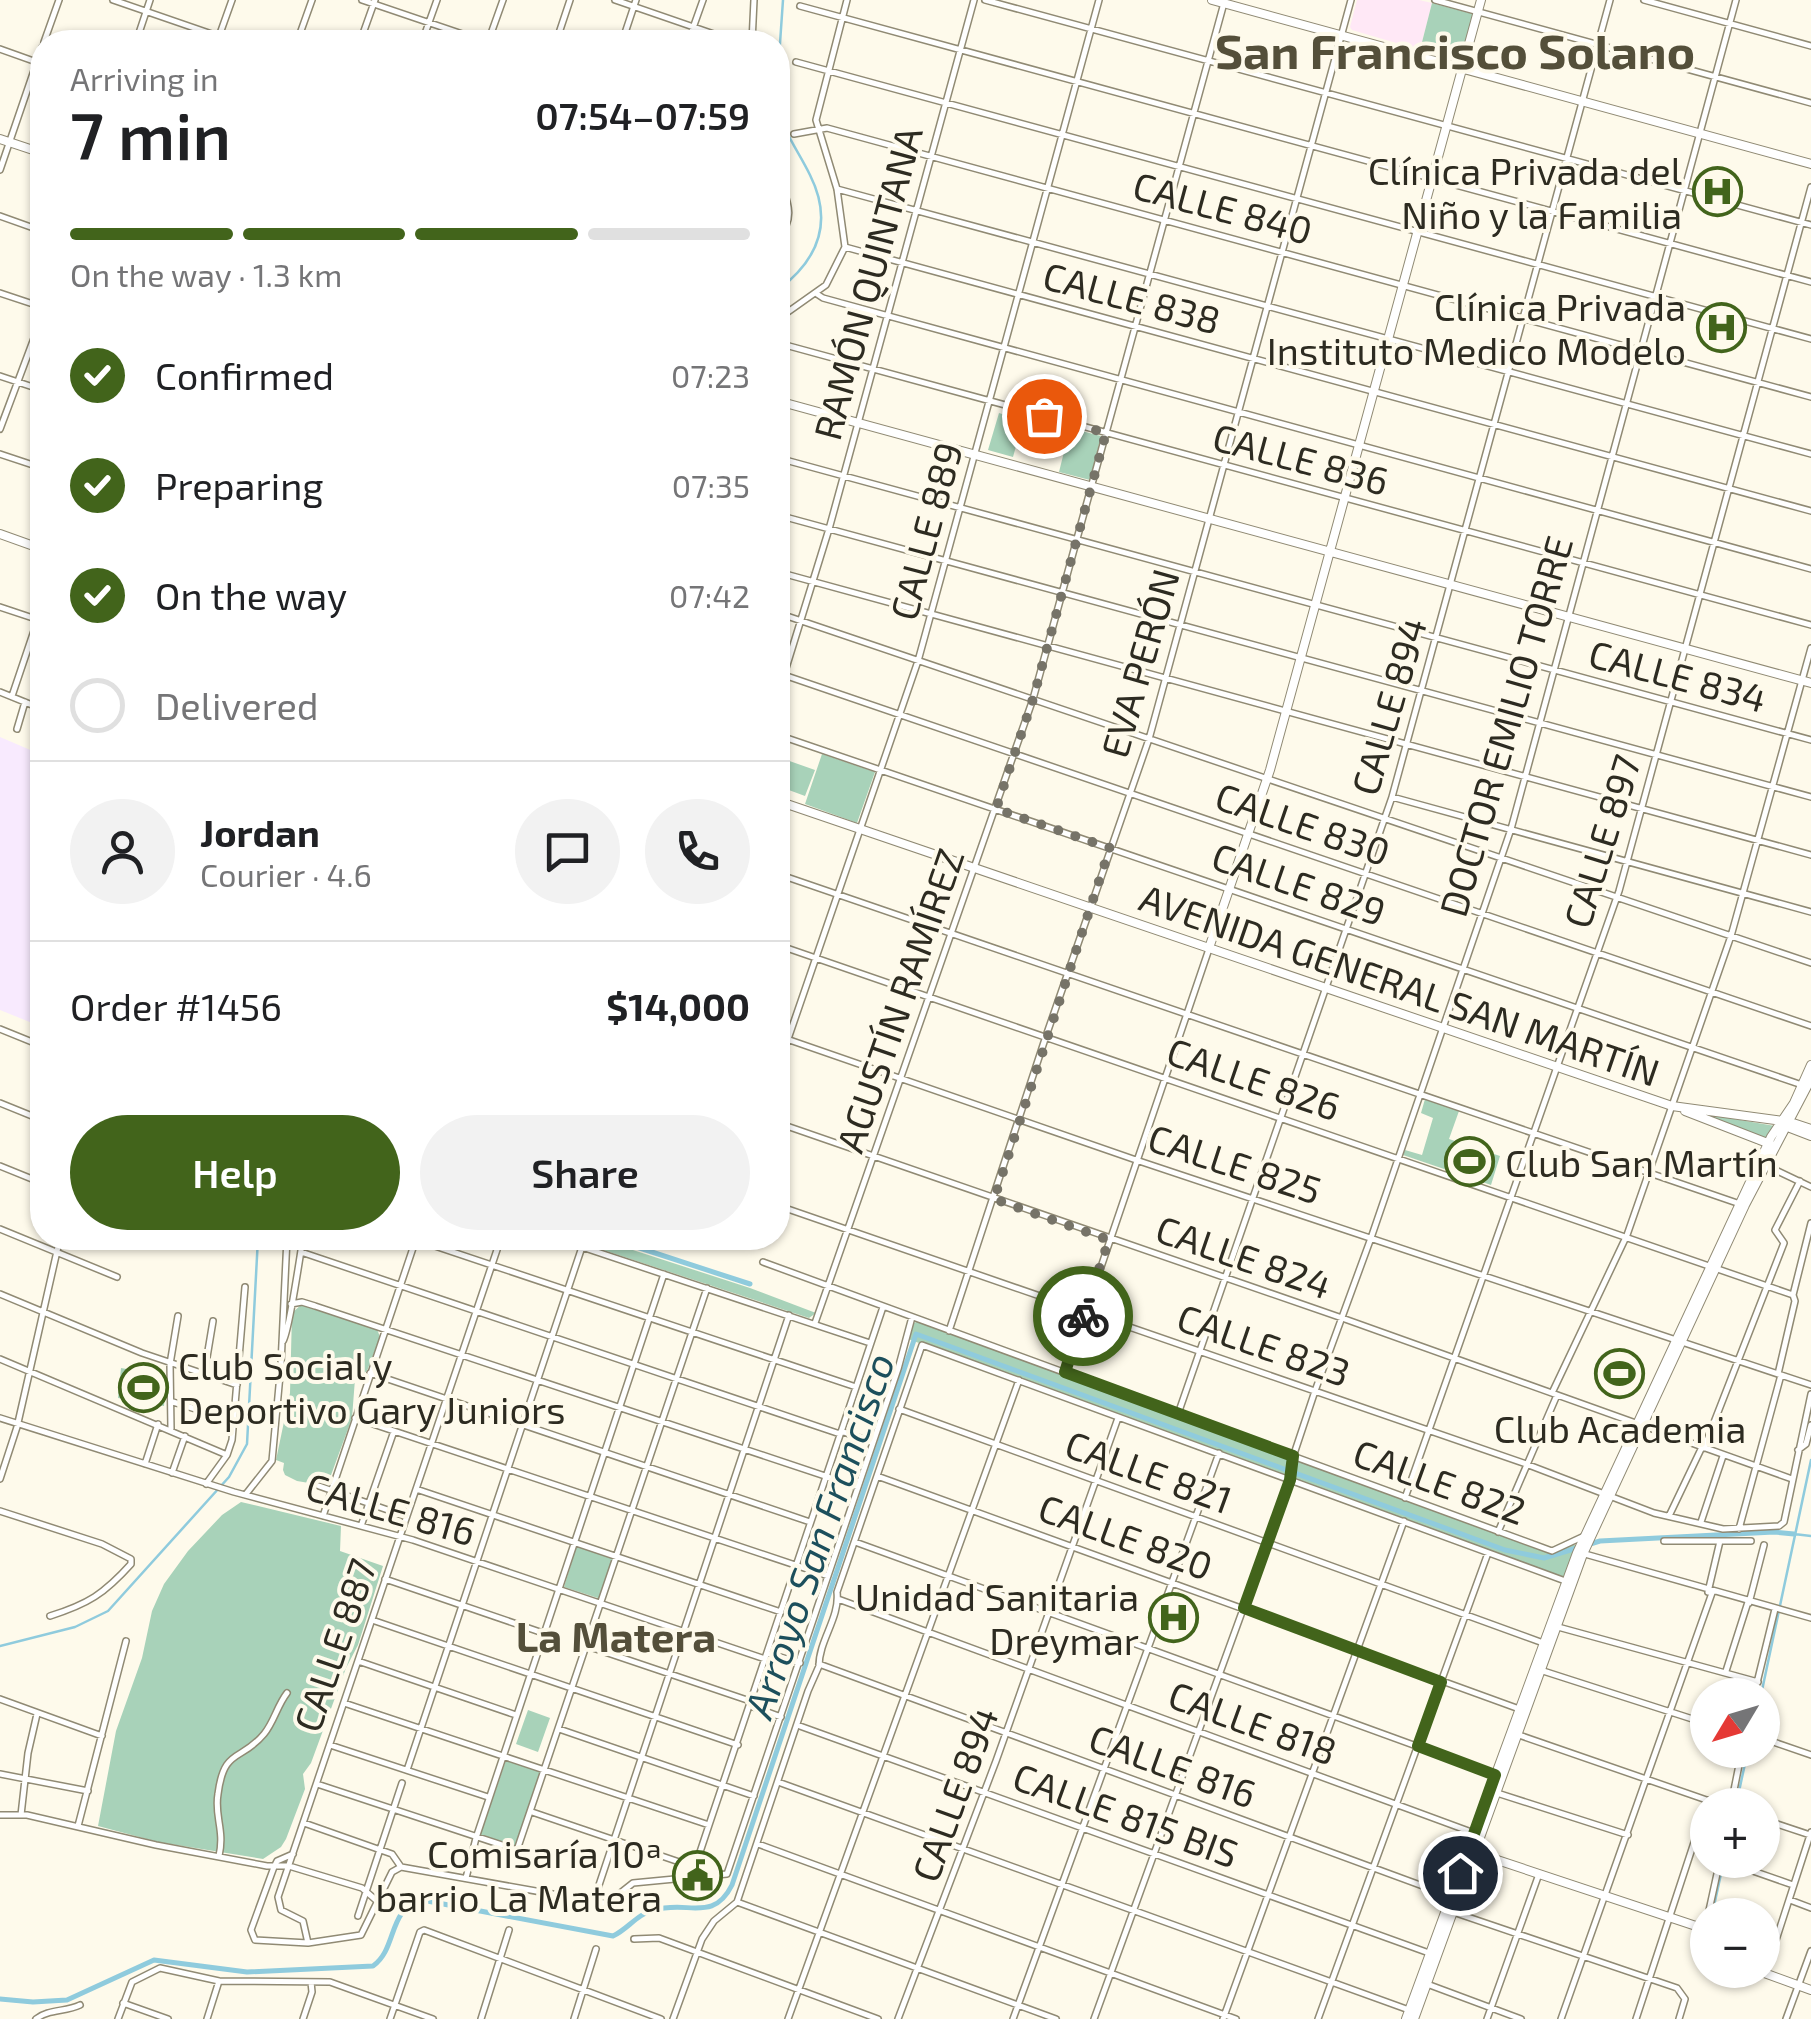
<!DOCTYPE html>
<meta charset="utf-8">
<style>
body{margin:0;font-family:"Exo 2",sans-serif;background:#f2f2f2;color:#202124;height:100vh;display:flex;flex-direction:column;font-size:38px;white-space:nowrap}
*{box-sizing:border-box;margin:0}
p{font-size:32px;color:#757577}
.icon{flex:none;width:55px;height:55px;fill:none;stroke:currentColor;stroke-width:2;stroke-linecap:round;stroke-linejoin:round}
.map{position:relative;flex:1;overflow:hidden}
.side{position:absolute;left:30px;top:30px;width:760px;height:1220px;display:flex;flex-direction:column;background:#fff;border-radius:40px;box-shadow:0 2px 8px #0004}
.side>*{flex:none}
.needle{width:65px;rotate:232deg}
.controls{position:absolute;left:1690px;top:1678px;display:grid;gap:20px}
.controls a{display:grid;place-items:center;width:90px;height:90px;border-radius:50%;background:#fff;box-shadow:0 2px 8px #0004;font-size:50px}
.pin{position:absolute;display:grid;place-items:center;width:85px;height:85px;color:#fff;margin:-42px;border:5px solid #fff;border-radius:50%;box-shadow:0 2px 10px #0007}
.courier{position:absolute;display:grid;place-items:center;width:100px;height:100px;margin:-50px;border:8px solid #42641b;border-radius:50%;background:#fff;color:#222;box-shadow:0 2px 12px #0007}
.summary em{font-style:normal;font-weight:600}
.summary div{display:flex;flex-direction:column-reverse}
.summary{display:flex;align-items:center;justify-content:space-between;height:170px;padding:0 40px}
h1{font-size:65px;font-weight:600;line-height:75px}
.bar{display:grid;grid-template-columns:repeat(4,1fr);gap:15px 10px;align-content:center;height:120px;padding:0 40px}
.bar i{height:12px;border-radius:8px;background:#e0e0e0}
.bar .active{background:#42641b}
.bar p{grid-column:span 4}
.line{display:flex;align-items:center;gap:25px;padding:0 40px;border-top:2px solid #e0e0e0}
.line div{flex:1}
.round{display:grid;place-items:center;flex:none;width:105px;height:105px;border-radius:52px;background:#f2f2f2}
ol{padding:0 40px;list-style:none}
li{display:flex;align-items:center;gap:30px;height:110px}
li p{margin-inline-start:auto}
li .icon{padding:10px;border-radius:50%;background:#42641b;color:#fff;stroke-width:4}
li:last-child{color:#757577}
li i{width:55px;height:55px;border:5px solid #e0e0e0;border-radius:50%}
.cta{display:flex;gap:20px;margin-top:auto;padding:20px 40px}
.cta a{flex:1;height:115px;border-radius:60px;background:#42641b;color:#fff;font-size:40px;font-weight:600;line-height:115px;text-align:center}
.cta a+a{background:#f2f2f2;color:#202124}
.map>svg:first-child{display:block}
.industrial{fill:#f8eafe}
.medical{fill:#ffe8f6}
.green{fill:#a8d2b9}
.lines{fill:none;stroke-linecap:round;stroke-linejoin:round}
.stream{stroke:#8fcbdd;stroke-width:2.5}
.canal{stroke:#8fcbdd;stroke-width:5}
.street-casing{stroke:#908a74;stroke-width:8}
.secondary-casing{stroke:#908a74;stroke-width:10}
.street{stroke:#fff;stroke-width:5}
.secondary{stroke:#fff;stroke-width:8}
.done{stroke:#767368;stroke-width:10;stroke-dasharray:0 18}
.route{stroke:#42641b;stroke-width:12}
.labels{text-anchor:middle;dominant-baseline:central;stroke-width:8;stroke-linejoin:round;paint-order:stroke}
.poi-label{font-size:38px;fill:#2d2b21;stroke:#fefaeb;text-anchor:end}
.street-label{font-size:38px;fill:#2d2b21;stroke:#fefaeb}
.water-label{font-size:40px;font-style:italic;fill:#1c4f5c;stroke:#fefaeb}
.quarter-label{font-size:42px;font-weight:bold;fill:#544f3a;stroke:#fefaeb}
.district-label{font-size:48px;font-weight:bold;fill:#544f3a;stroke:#fefaeb}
</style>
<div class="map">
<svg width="1811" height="2019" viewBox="0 0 1811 2019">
<rect width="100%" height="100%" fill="#fefaeb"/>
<path class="industrial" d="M0,737L42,755V1027L0,1010Z"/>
<path class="medical" d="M1357,0H1419L1432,3L1420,50L1352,30L1350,27Z"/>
<path class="green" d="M1432,3L1473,14L1461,61L1420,50Z
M999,413L1023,421L1013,457L988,450Z
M1070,428L1101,436L1090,480L1059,472Z
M822,754L875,772L857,823L805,804Z
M781,758L815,770L805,796L778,786Z
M1425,1099L1459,1111L1449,1139L1500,1156L1491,1185L1403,1155L1405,1150L1422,1155L1433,1118L1421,1113Z
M1705,1114L1775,1126L1766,1140Z
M567,1238H596L750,1288L816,1313L809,1318Z
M302,1304L377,1329L380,1337L367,1371L355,1379L352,1418L327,1486L297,1481L285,1475L283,1470L284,1463L276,1460L290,1393L292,1313Z
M917,1322L1548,1552H1558L1572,1544L1577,1546L1564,1578L908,1339L913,1323Z
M121,1368L166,1376L164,1406L118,1398Z
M241,1502L341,1526L340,1551L383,1566L358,1645L346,1668L311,1763L303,1774L305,1789L286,1839L281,1847L263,1859L158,1842L98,1826L116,1731L142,1658L152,1611L164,1584L188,1551L222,1515Z
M577,1545L614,1558L601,1599L564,1587Z
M528,1710L550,1718L538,1752L516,1744Z
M506,1760L541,1772L515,1848L480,1836Z"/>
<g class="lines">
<path class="stream" d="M778,72L783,0
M778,104C782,131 798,150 810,175C834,223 818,260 778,290
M1794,1534L1811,1536
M0,1646L75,1627L108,1611L229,1477L247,1444L258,1238
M1761,1695L1811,1460
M1736,1805L1748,1750
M1712,1915L1724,1860"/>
<path class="canal" d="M609,1238L750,1284
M0,1999L33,2002L67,2000L154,1960L247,1972L373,1966C398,1948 387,1909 422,1900L613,1936C628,1929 637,1914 654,1910C688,1900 713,1923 732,1885L916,1334L1505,1550L1544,1558L1600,1541L1774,1532L1794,1534"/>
<defs>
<path id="street" d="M113,0L235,42
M362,0L486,42
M615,0L737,42
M985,0L1811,225
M1435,0L1811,103
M1644,0L1811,46
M800,6L1811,282
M44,42L59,0
M136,42L150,0
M217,42L232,0
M297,42L312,0
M360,42L375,0
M422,42L437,0
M488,42L503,0
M556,42L570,0
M622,42L636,0
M688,42L703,0
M752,42L754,0
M0,49L42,64
M796,62L1811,339
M794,134L827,128L1811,397
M0,170L42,47
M778,173C785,197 798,217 778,237
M837,189L1811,454
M0,216L42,231
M845,247L1811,511
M0,293L42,307
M817,294L823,298L1811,569
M778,319L826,285L845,247L837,189L816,120L847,0
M778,343L1811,625
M0,376L42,390
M0,429L42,317
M0,454L42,468
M778,458L1811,740
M778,515L1811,797
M778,572L1811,855
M0,607L42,621
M778,613L1811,963
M778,673L1811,1026
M0,692L42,709
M778,694L829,529L974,0
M12,696L42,607
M17,729L25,702
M778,735L1802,1085
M1392,797L1811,912
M778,874L1740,1204
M778,945L1793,1295
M0,1029L42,1046
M778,1036L1136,1160L1811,1385
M778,1068L918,661L1099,0
M0,1103L42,1120
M778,1123L1342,1318L1792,1479
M1765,1165L1811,1187
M0,1166L42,1183
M782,1207L1526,1464L1654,1513L1723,1529L1779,1526L1784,1522L1811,1394
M0,1229L117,1277
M411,1238L856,1387
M555,1238L870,1343
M301,1252L840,1434
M763,1262L1552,1551L1582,1537
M0,1294L142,1353L237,1385
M291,1304L302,1302L315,1306L858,1487
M815,1323L1033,699L1224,3
M949,1331L1046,1036L1149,739L1351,0
M283,1341C289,1334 300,1255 303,1238
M0,1359L227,1455
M370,1373L810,1522
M1065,1373L1209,949
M1778,1374L1795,1301L1793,1295L1811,1223
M204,1375L213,1321
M1552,1393L1627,1235L1649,1172L1731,936L1811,648
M173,1402L234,1421
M899,1409L1546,1644
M1178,1414L1392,797L1610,0
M0,1418L234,1492L413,1540L765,1659
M355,1418L828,1576
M171,1429L170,1364L178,1316
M841,1431L871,1442
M1704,1448L1784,1243L1775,1230L1800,1181
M1798,1450L1806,1444L1811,1425
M145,1464L158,1424
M172,1473L185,1436
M877,1476L1522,1710
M0,1479L17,1427L60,1238
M206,1484L227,1455L232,1440L245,1287
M319,1486L405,1516
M416,1489L781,1612
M246,1494L272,1461L281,1364L287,1238
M1405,1498L1619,891L1811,187
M0,1511L102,1544L131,1559V1564C104,1594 88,1604 50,1616
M323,1516L416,1239
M1669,1516L1702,1447
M1701,1522L1723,1456
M361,1526L394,1431
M1739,1529L1781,1375
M1498,1532L1557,1395
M1664,1541H1751
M855,1542L1496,1775
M1585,1554L1811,1618
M385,1579L543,1633
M1708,1592L1720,1541
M838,1599L1474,1833
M1749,1603L1764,1545
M372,1620L738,1745
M1558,1627L1758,1682
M587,1646L750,1701
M767,1653L800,1663
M358,1661L516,1715
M819,1664L1450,1896
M1540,1670L1708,1724
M1726,1671L1748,1602
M1754,1695L1775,1609
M0,1699L102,1736
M344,1703L709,1825
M751,1706L781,1717
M797,1725L1429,1953
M559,1729L754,1796
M1516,1734L1721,1805
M1762,1738L1811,1755
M330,1745L488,1797
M407,1770L582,1247
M0,1774L88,1791
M778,1782L1409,2010
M317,1784L517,1850L707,1288
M1497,1793L1628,1835
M1731,1805L1742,1750
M532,1812L694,1867
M0,1815H27L156,1845L267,1866H289L362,1888L377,1901
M21,1815L28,1753L37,1714
M1762,1819L1810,1835
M304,1823L392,1854L401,1867
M78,1826L126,1641
M758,1844L1236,2019
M293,1854L277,1861L274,1867L251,1930L255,1940L308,1943L361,1935L392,1872L401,1867
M219,1856C225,1830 214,1816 218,1794C224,1747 241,1762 264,1734C274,1722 277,1706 287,1693
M1730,1863L1793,1885
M401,1867L603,1903L609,1902L633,1883L727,1874L898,1369L912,1317
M697,1875L695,1867L709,1825L883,1307
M466,1878L476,1838L664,1274
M594,1900L789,1315
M1790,1900L1811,1908
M737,1902L1056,2019
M1453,1912L1677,1988L1685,1999L1679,2019
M1708,1915L1720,1860
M358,1916L402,1783
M634,1939L659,1938L878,2019
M308,1943L303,1921L281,1910L278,1897L501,1238
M1765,1974L1811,1832
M1427,1984L1521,2019
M123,2003L168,2019
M36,2019C48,2009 66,2012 80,2005
M118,2019L132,1982L160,1968L219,1981L330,1982L433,2019
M207,2019L219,1981
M303,2019L312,1992L311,1982
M390,2019L420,1932L424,1930L661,2019
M481,2019L509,1930
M574,2019L596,1949
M673,2019L702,1939L714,1921L737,1902L808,1691L819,1666C819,1640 840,1618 837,1592L922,1345L1568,1582
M788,2019L1019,1380
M898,2019L996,1761L1118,1418
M1013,2019L1219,1453
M1094,2019L1290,1480L1295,1451L1315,1391L1371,1238L1511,829L1736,0
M1223,2019L1404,1521
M1318,2019L1488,1553
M1487,2019L1539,1874
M1561,2019L1712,1593
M1636,2019L1708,1800
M1786,2019L1811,1951"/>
<path id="secondary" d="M1212,0L1811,164
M0,139L42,153
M778,401L1811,683
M0,534L42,549
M778,801L1672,1106L1790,1122L1811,1129
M1209,948L1270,770L1481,0
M1685,1111L1770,1144
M1785,1126L1811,1136
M1470,1851L1708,1930
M1756,1970L1811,1990
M1406,2019L1577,1553L1771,1137L1794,1103L1811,1065
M1414,2019L1583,1554L1745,1205L1811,1079"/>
</defs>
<use href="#street" class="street-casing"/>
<use href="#secondary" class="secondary-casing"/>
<use href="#street" class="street"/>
<use href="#secondary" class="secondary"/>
</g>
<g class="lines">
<path class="done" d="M1044,416L1106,433L1033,699L996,809L1110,848L994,1199L1109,1240L1083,1316"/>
<path class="route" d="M1083,1316L1065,1372L1293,1456L1290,1480L1244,1608L1441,1682L1418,1746L1495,1775L1460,1873"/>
</g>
<defs>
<symbol id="hospital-ring" viewBox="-11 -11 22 22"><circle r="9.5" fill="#fefaeb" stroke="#42641b" stroke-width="1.5"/><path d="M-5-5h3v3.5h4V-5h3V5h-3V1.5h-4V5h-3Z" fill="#42641b"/></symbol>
<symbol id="stadium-ring" viewBox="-11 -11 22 22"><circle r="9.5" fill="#fefaeb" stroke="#42641b" stroke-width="1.5"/><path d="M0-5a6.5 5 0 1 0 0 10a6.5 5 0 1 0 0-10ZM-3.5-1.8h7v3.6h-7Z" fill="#42641b"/></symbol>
<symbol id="civic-ring" viewBox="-11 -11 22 22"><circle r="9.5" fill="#fefaeb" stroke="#42641b" stroke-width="1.5"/><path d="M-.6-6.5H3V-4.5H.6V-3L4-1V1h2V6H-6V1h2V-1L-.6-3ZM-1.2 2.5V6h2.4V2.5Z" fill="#42641b"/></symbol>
</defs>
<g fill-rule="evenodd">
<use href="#hospital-ring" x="1690" y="164" width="55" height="55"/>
<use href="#hospital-ring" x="1694" y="300" width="55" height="55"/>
<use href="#stadium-ring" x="1442" y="1134" width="55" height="55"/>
<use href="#stadium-ring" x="1592" y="1346" width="55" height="55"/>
<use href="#stadium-ring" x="116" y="1360" width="55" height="55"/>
<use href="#hospital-ring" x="1146" y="1590" width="55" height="55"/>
<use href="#civic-ring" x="670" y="1848" width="55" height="55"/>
</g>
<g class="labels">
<g class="poi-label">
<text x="1682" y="170">Clínica Privada del<tspan x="1682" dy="44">Niño y la Familia</tspan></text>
<text x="1686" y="306">Clínica Privada<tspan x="1686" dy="44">Instituto Medico Modelo</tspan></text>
<text x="1505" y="1162" text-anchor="start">Club San Martín</text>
<text x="178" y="1365" text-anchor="start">Club Social y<tspan x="178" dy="44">Deportivo Gary Juniors</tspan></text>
<text x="1620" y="1428" text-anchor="middle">Club Academia</text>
<text x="1139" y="1596">Unidad Sanitaria<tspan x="1139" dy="44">Dreymar</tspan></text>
<text x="662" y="1853">Comisaría 10ª<tspan x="662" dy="44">barrio La Matera</tspan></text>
</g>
<g class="street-label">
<text transform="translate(1223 207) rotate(15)">CALLE 840</text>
<text transform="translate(867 283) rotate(-75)">RAMÓN QUINTANA</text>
<text transform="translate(1132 297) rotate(15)">CALLE 838</text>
<text transform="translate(1301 458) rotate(15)">CALLE 836</text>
<text transform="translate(925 531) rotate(-75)">CALLE 889</text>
<text transform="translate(1139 663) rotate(-74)">EVA PERÓN</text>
<text transform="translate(1678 675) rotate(15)">CALLE 834</text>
<text transform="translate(1388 706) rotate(-74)">CALLE 894</text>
<text transform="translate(1505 726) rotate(-74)">DOCTOR EMILIO TORRE</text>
<text transform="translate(1303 823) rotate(19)">CALLE 830</text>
<text transform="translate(1601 841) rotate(-73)">CALLE 897</text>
<text transform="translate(1299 883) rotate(19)">CALLE 829</text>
<text transform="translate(1400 984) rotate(19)">AVENIDA GENERAL SAN MARTÍN</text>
<text transform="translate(899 1000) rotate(-71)">AGUSTÍN RAMÍREZ</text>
<text transform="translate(1254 1078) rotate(19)">CALLE 826</text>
<text transform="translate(1235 1163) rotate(18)">CALLE 825</text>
<text transform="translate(1244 1256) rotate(19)">CALLE 824</text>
<text transform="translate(1264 1344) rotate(19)">CALLE 823</text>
<text transform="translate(1149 1471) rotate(20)">CALLE 821</text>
<text transform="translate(1440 1481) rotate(20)">CALLE 822</text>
<text transform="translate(391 1508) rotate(16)">CALLE 816</text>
<text transform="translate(1126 1536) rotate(20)">CALLE 820</text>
<text transform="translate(334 1645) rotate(-71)">CALLE 887</text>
<text transform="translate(1253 1722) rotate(20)">CALLE 818</text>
<text transform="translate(1173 1765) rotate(20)">CALLE 816</text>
<text transform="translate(954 1794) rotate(-70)">CALLE 894</text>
<text transform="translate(1126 1814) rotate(20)">CALLE 815 BIS</text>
</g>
<g class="water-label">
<text transform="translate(818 1535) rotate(-71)">Arroyo San Francisco</text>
</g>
<g class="quarter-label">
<text x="616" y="1635">La Matera</text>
</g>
<g class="district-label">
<text x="1455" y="50">San Francisco Solano</text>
</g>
</g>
</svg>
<div class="controls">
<a><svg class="needle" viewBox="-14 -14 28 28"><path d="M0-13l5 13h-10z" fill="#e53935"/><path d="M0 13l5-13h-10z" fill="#757577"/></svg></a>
<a>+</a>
<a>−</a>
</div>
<div class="pin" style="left:1044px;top:416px;background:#ea580c"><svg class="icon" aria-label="bag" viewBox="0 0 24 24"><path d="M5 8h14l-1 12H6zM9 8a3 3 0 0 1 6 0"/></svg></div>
<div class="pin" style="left:1460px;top:1873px;background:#1f2937"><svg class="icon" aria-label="home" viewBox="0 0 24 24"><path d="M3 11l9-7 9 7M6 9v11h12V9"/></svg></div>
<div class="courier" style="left:1083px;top:1316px"><svg class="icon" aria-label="bike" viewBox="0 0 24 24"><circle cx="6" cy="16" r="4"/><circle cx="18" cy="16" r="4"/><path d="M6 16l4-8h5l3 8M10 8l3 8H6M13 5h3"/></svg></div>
<section class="side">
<div class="summary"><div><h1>7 min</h1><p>Arriving in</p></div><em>07:54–07:59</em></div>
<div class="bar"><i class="active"></i><i class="active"></i><i class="active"></i><i></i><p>On the way · 1.3 km</p></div>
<ol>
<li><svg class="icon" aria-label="check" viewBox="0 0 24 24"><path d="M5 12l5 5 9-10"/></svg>Confirmed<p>07:23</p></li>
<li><svg class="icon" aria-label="check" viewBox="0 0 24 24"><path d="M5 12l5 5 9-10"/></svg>Preparing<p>07:35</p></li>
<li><svg class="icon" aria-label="check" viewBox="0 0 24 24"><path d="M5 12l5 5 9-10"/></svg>On the way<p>07:42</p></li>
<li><i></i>Delivered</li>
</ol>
<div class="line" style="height:180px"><a class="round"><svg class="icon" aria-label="person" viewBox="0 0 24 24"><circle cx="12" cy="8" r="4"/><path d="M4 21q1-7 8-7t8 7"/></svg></a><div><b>Jordan</b><p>Courier · 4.6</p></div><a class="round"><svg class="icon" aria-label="chat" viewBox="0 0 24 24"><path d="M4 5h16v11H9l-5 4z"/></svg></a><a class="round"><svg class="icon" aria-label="phone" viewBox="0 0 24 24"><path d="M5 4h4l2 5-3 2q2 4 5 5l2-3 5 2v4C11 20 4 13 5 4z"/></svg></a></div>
<div class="line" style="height:130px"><div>Order #1456</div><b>$14,000</b></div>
<div class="cta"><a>Help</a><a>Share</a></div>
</section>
</div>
